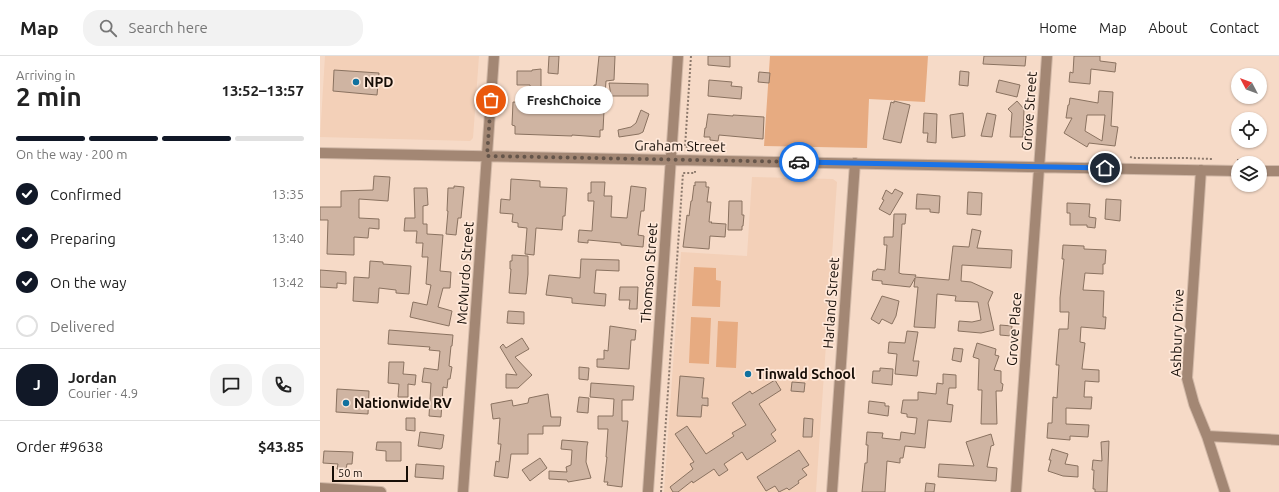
<!DOCTYPE html>
<meta charset="utf-8">
<style>
body{margin:0;font-family:Ubuntu,sans-serif;background:#f2f2f2;color:#222;height:100vh;display:flex;flex-direction:column;font-size:15px;white-space:nowrap}
*{box-sizing:border-box;margin:0}
p{font-size:13px;color:#767676}
.icon{flex:none;width:22px;height:22px;fill:none;stroke:currentColor;stroke-width:2;stroke-linecap:round;stroke-linejoin:round}
.map{position:relative;flex:1;overflow:hidden}
.side{display:flex;flex-direction:column;background:#fff;width:320px}
.side>*{flex:none}
.needle{width:26px;rotate:311deg}
.tools{position:absolute;left:911px;top:12px;display:grid;gap:8px}
.tools a{display:grid;place-items:center;width:36px;height:36px;border-radius:50%;background:#fff;box-shadow:0 1px 3px #0004;font-size:20px}
.scale{position:absolute;left:12px;bottom:10px;width:76px;box-sizing:border-box;padding-left:4px;border:2px solid #170e07;border-top:0;font-size:11px;line-height:14px;white-space:nowrap;color:#170e07;-webkit-text-stroke:3px #ffe8d9;paint-order:stroke}
.pin{position:absolute;display:grid;place-items:center;width:34px;height:34px;color:#fff;margin:-17px;border:2px solid #fff;border-radius:50%;box-shadow:0 1px 4px #0007}
.courier{position:absolute;display:grid;place-items:center;width:40px;height:40px;margin:-20px;border:3px solid #1a73e8;border-radius:50%;background:#fff;color:#222;box-shadow:0 1px 5px #0007}
.bubble{position:absolute;height:28px;border-radius:14px;background:#fff;box-shadow:0 1px 3px #0004;font-size:13px;font-weight:700;line-height:28px;text-align:center}
.summary em{font-style:normal;font-weight:700}
.summary div{display:flex;flex-direction:column-reverse}
.summary{display:flex;align-items:center;justify-content:space-between;height:68px;padding:0 16px}
h1{font-size:26px;font-weight:700;line-height:30px}
.bar{display:grid;grid-template-columns:repeat(4,1fr);gap:6px 4px;align-content:center;height:48px;padding:0 16px}
.bar i{height:5px;border-radius:3px;background:#e0e0e0}
.bar .selected{background:#111827}
.bar p{grid-column:span 4}
.line{display:flex;align-items:center;gap:10px;padding:0 16px;border-top:1px solid #e0e0e0}
.line div{flex:1}
.round{display:grid;place-items:center;flex:none;width:42px;height:42px;border-radius:16px;background:#f2f2f2}
ol{padding:0 16px;list-style:none}
li{display:flex;align-items:center;gap:12px;height:44px}
li p{margin-inline-start:auto}
li .icon{padding:4px;border-radius:50%;background:#111827;color:#fff;stroke-width:4}
li:last-child{color:#767676}
li i{width:22px;height:22px;border:2px solid #e0e0e0;border-radius:50%}
header{display:flex;align-items:center;gap:24px;box-sizing:border-box;height:56px;padding:0 20px;background:#fff;border-bottom:1px solid #e0e0e0}
header strong{font-size:19px}
nav{display:flex;gap:22px;margin-inline-start:auto;font-size:14px}
.search{width:280px;height:36px;background:#f2f2f2;display:flex;align-items:center;gap:10px;box-sizing:border-box;padding:0 14px;border-radius:16px;color:#767676;font-size:15px}
main{display:flex;flex:1;min-height:0}
.map>svg:first-child{display:block}
.built{fill:#f3d0b8}
.green{fill:#e7ab81}
.building{fill:#cfb4a2;stroke:#8a7260;fill-rule:evenodd}
.lines{fill:none;stroke-linecap:round;stroke-linejoin:round}
.minor-casing{stroke:#d2b9a8;stroke-width:12}
.path{stroke:#8c796c;stroke-width:2;stroke-dasharray:2 2;stroke-linecap:butt}
.minor{stroke:#a38774;stroke-width:10}
.done{stroke:#65554a;stroke-width:4;stroke-dasharray:0 7.2}
.route{stroke:#1a73e8;stroke-width:5}
.poi-dot{fill:#10719f;stroke:#ffe8d9;stroke-width:1.5}
.labels{text-anchor:middle;dominant-baseline:central;stroke-width:3.5;stroke-linejoin:round;paint-order:stroke}
.poi-label{font-size:14px;font-weight:bold;fill:#170e07;stroke:#ffe8d9;text-anchor:start}
.street-label{font-size:14px;fill:#170e07;stroke:#ffe8d9}
</style>
<header>
<strong>Map</strong>
<div class="search"><svg class="icon" aria-label="search" viewBox="0 0 24 24"><circle cx="10" cy="10" r="6"/><path d="M15 15l6 6"/></svg>Search here</div>
<nav><a>Home</a><a>Map</a><a>About</a><a>Contact</a></nav>
</header>
<main>
<section class="side">
<div class="summary"><div><h1>2 min</h1><p>Arriving in</p></div><em>13:52–13:57</em></div>
<div class="bar"><i class="selected"></i><i class="selected"></i><i class="selected"></i><i></i><p>On the way · 200 m</p></div>
<ol>
<li><svg class="icon" aria-label="check" viewBox="0 0 24 24"><path d="M5 12l5 5 9-10"/></svg>Confirmed<p>13:35</p></li>
<li><svg class="icon" aria-label="check" viewBox="0 0 24 24"><path d="M5 12l5 5 9-10"/></svg>Preparing<p>13:40</p></li>
<li><svg class="icon" aria-label="check" viewBox="0 0 24 24"><path d="M5 12l5 5 9-10"/></svg>On the way<p>13:42</p></li>
<li><i></i>Delivered</li>
</ol>
<div class="line" style="height:72px"><b class="round" style="background:#111827;color:#fff">J</b><div><b>Jordan</b><p>Courier · 4.9</p></div><a class="round"><svg class="icon" aria-label="chat" viewBox="0 0 24 24"><path d="M4 5h16v11H9l-5 4z"/></svg></a><a class="round"><svg class="icon" aria-label="phone" viewBox="0 0 24 24"><path d="M5 4h4l2 5-3 2q2 4 5 5l2-3 5 2v4C11 20 4 13 5 4z"/></svg></a></div>
<div class="line" style="height:52px"><div>Order #9638</div><b>$43.85</b></div>
</section>
<div class="map">
<svg width="959" height="436" viewBox="0 0 959 436">
<rect width="100%" height="100%" fill="#f6dac7"/>
<path class="built" d="M5,0H159L153,82L150,85L0,81Z
M432,121L513,123L517,126L496,436H344L361,196L427,200Z"/>
<path class="green" d="M450,0H608L605,46L549,43L547,92L444,90Z
M374,211L396,212V224L401,225L400,251L372,250Z
M371,261L391,262L389,308L369,307Z
M398,265L418,266L416,312L396,311Z"/>
<path class="building" d="M229,0H239L238,18L228,17Z
M279,0H295L294,24L286,25L285,39L273,38L274,29H276Z
M388,0H410V11L388,9Z
M664,0H706L705,10L663,8Z
M754,0H780V5L796,7L795,16L771,13L770,28L749,26L750,16L753,17Z
M221,13V47L254,48V53L284,55L283,74H280V81L252,79V80L195,78V70L192,69L193,46L211,47L210,29H197V15H212V14Z
M14,14L59,17L57,39L13,35Z
M640,15L649,16L648,30L639,29Z
M439,16L450,17L449,27L438,26Z
M389,24L412,26L411,30L422,31L421,43L388,40Z
M679,24L700,29L697,41L676,36Z
M289,27L328,28V40H291Z
M779,35L793,36L791,70L798,71L795,90L769,87L767,91L744,77L752,62H746L748,49H749L750,42L778,47ZM767,59H785L782,85L765,75Z
M574,45L590,49L581,87L563,83L571,46L574,47Z
M697,45L704,53L703,81H690L692,57L688,53Z
M321,54L329,58L323,76L319,78L299,81L298,74L311,71L316,67Z
M604,57L617,58L616,87L607,86L608,77H603Z
M643,57L645,80L632,82L630,59Z
M667,57L676,59L672,81L661,80Z
M388,58L413,60V59L444,61L443,83L399,79L398,85L390,84V81H384L385,72H386Z
M54,120L70,121L68,145L39,143V162L59,163V173L49,172L48,182L34,181V199L7,198L8,164H0V151H21V135L53,134Z
M191,123L220,125V131L247,132L245,160H243L242,174L216,172L214,199L205,198L207,172L198,171V167L192,166L193,158L180,157L181,143L190,144Z
M271,126H285L284,140H292L291,161L307,162L311,130L326,132L324,155H321L318,179L324,180L323,191L301,189V187L268,184V187L258,186L259,174L272,175L274,145H268V137H271Z
M375,126H386V131H389L387,146H391L389,166H392L391,167L406,168L405,181L390,180L389,193L363,191L367,159L369,160L371,145H372L374,129L375,130Z
M134,130L144,131L141,162H138L136,179L126,178L128,155H127L128,132H134Z
M94,132H107L108,149L103,150V168H107V178L123,179L120,215L131,216L130,232H123L118,251L132,255L129,270L90,261L93,246L107,249L111,229L106,228L108,201H102L103,187H96L97,175H84L85,162H95Z
M575,133L583,137L570,159L559,153L564,144L562,143L566,134L572,138Z
M648,136L662,137L661,159L647,158Z
M597,138L620,140L619,157L610,156V153H596Z
M786,143L801,144L800,165L785,163Z
M409,145H422V159H424L423,170H422V174H408Z
M747,147L770,148L769,161L776,162L775,172L767,171V169H750V157H747Z
M574,158H586L585,168H582L579,217L582,218L596,219L595,221L629,224L633,190L649,191L652,173L661,175L657,192L692,194L691,212L642,209L641,225L651,226L673,236L668,247L674,274L661,277L638,275L639,265L652,266L661,264L658,246L635,245L636,240L617,238L615,272L594,271L598,231H594L595,222L590,231L562,228V225L552,224L553,215H556L557,213L565,214L567,189H564V181H573Z
M743,189L764,190V193L786,194L785,208H783V218L765,217L763,234L784,235L783,261H786L785,273L761,271L760,286L765,287L762,313L779,314V326L765,325L764,341H772L771,353L746,352V368L769,369L768,381L750,380V384L727,382L728,367H732L733,341L737,342L739,309H736L739,273H748L749,256H740V242L744,203H742Z
M192,199L208,200V218L206,238L189,237L191,213H190V205H192Z
M261,203L299,204V215L276,214L274,237L286,238L285,250L252,247V242L226,239L229,219L260,222Z
M50,205L63,206V208L91,210L89,238L76,237V234L59,232L58,247L33,245L34,221L49,222Z
M0,214L26,216V228L17,227V232L0,231Z
M300,231H318L317,253H309L310,244H299Z
M562,240L579,245L576,260L572,268L562,263L559,268L551,263Z
M188,255L204,256V268L187,267Z
M680,269L692,270L691,280L680,279Z
M290,270L316,274L315,284H311L309,313L277,311V303H284V294L288,295Z
M69,274L133,279L132,290H131L129,310L132,311L130,323H128L127,332L123,331L121,361L109,360L111,327L102,326L104,312L118,314L120,295L109,294L110,291L68,288Z
M587,275L598,276L593,305H599L597,320L575,318L577,298L568,297L569,286L585,287Z
M202,282L209,293L195,301L212,319L198,332H186V318L197,319L180,291L183,288L186,292Z
M657,287L676,293L675,299L679,300L674,314L681,315V327L683,328L682,335H676L677,368H661L662,334H658L659,303L653,301Z
M634,292L643,293L641,306L632,304Z
M69,306H84L83,318L96,319L95,329L88,328V341H78L79,328L68,327Z
M259,311L269,312L268,324L259,323Z
M560,312L573,313L572,329L552,327L553,315H560Z
M623,318L636,319V332H629L627,348L633,349L631,366L608,364L605,392L585,390L583,402H580V407L567,405L565,436H542L545,407H547L548,389H546L547,376L563,377L562,382L580,384L581,376L595,378L597,362L587,361V358L581,357L583,344H598V336L616,338L617,327L623,328Z
M360,320L384,322L382,342H388V350L382,349L381,361L357,360Z
M455,324L461,334L439,348L456,374L451,378L456,385L427,404L422,396L404,408L408,414L399,420L394,413L373,427L372,425L358,436H353L350,431L373,413L370,408L374,406L355,378L367,370L386,398L414,380L412,377L426,369L412,347L430,335L432,338Z
M472,326L485,327L484,336L471,335Z
M271,327L314,330L313,344H302V365H308L302,431L287,429L288,426H284L287,401H286L288,373H278V360H293L294,343L270,341Z
M17,333L49,335L48,358L16,356Z
M228,338L231,361H241L240,370H223V378H208V398H191L188,422L174,420L176,405L179,406L181,388H178L180,362L173,363L171,348L192,344L193,350L208,347L209,342Z
M259,341L269,342L268,357L257,356Z
M549,345L565,347V350H569L568,360L548,357Z
M86,362H95V375L86,374Z
M484,362L493,363L492,381H483Z
M100,376L124,379L122,392L120,393L98,390Z
M671,378L674,389L671,390L667,411L677,412L676,425L618,421L619,408L654,410L646,386Z
M242,384L268,386L267,390L266,406L271,422L248,426L247,424L229,423V415L247,416L246,411L251,409L252,394L241,393Z
M789,385L787,436H775V433H773L774,414H772L773,404L782,405L781,386Z
M57,386H81V405H66V395L56,394Z
M732,393L748,398L745,408L758,410V421L743,420L728,415L731,404H729Z
M479,394L489,409L482,413L487,419L478,425L479,427L469,434L467,432L459,436L455,430L446,435L437,421Z
M4,395L33,396L32,408H27L26,414L17,413L18,408L3,407Z
M220,402L227,412L210,425L202,414Z
M96,408L124,410L123,423L95,421Z
M606,427L615,428L614,436H605Z"/>
<g class="lines">
<defs>
<path id="minor" d="M0,97L918,115
M881,114L867,322L874,348L887,380L905,436
M940,115H959
M887,380L959,384
M0,432L61,436
M143,436L174,0
M328,436L358,0
M512,436L535,107
M696,436L727,0"/>
</defs>
<use href="#minor" class="minor-casing"/>
<path class="path" d="M371,0L365,91L376,92V94
M810,101L815,102H865L892,103
M917,104H940
M341,436L363,117H375V115"/>
<use href="#minor" class="minor"/>
</g>
<g class="lines">
<path class="done" d="M171,44L167,100L479,106"/>
<path class="route" d="M479,106L785,112"/>
</g>
<g class="poi-dot">
<circle cx="36" cy="26" r="4"/>
<circle cx="428" cy="318" r="4"/>
<circle cx="26" cy="347" r="4"/>
</g>
<g class="labels">
<g class="poi-label">
<text x="44" y="26">NPD</text>
<text x="436" y="318">Tinwald School</text>
<text x="34" y="347">Nationwide RV</text>
</g>
<g class="street-label">
<text transform="translate(709 55) rotate(-86)">Grove Street</text>
<text transform="translate(360 90) rotate(1)">Graham Street</text>
<text transform="translate(145 217) rotate(-86)">McMurdo Street</text>
<text transform="translate(329 217) rotate(-86)">Thomson Street</text>
<text transform="translate(511 247) rotate(-86)">Harland Street</text>
<text transform="translate(694 273) rotate(-86)">Grove Place</text>
<text transform="translate(857 277) rotate(-88)">Ashbury Drive</text>
</g>
</g>
</svg>
<div class="tools">
<a><svg class="needle" viewBox="-14 -14 28 28"><path d="M0-13l5 13h-10z" fill="#e53935"/><path d="M0 13l5-13h-10z" fill="#767676"/></svg></a>
<a><svg class="icon" aria-label="locate" viewBox="0 0 24 24"><circle cx="12" cy="12" r="6"/><path d="M12 2v4M12 18v4M2 12h4M18 12h4"/></svg></a>
<a><svg class="icon" aria-label="layers" viewBox="0 0 24 24"><path d="M12 4l9 5-9 5-9-5zM3 14l9 5 9-5"/></svg></a>
</div>
<div class="scale">50 m</div>
<div class="pin" style="left:171px;top:44px;background:#ea580c"><svg class="icon" aria-label="bag" viewBox="0 0 24 24"><path d="M5 8h14l-1 12H6zM9 8a3 3 0 0 1 6 0"/></svg></div>
<div class="pin" style="left:785px;top:112px;background:#1f2937"><svg class="icon" aria-label="home" viewBox="0 0 24 24"><path d="M3 11l9-7 9 7M6 9v11h12V9"/></svg></div>
<div class="courier" style="left:479px;top:106px"><svg class="icon" aria-label="car" viewBox="0 0 24 24"><path d="M5 17H2v-5l4-1 3-4h7l3 4 3 1v5h-3M9 17h6M6 11h13"/><circle cx="7" cy="17" r="2"/><circle cx="17" cy="17" r="2"/></svg></div>
<div class="bubble" style="left:195px;top:30px;width:98px">FreshChoice</div>
</div>
</main>
